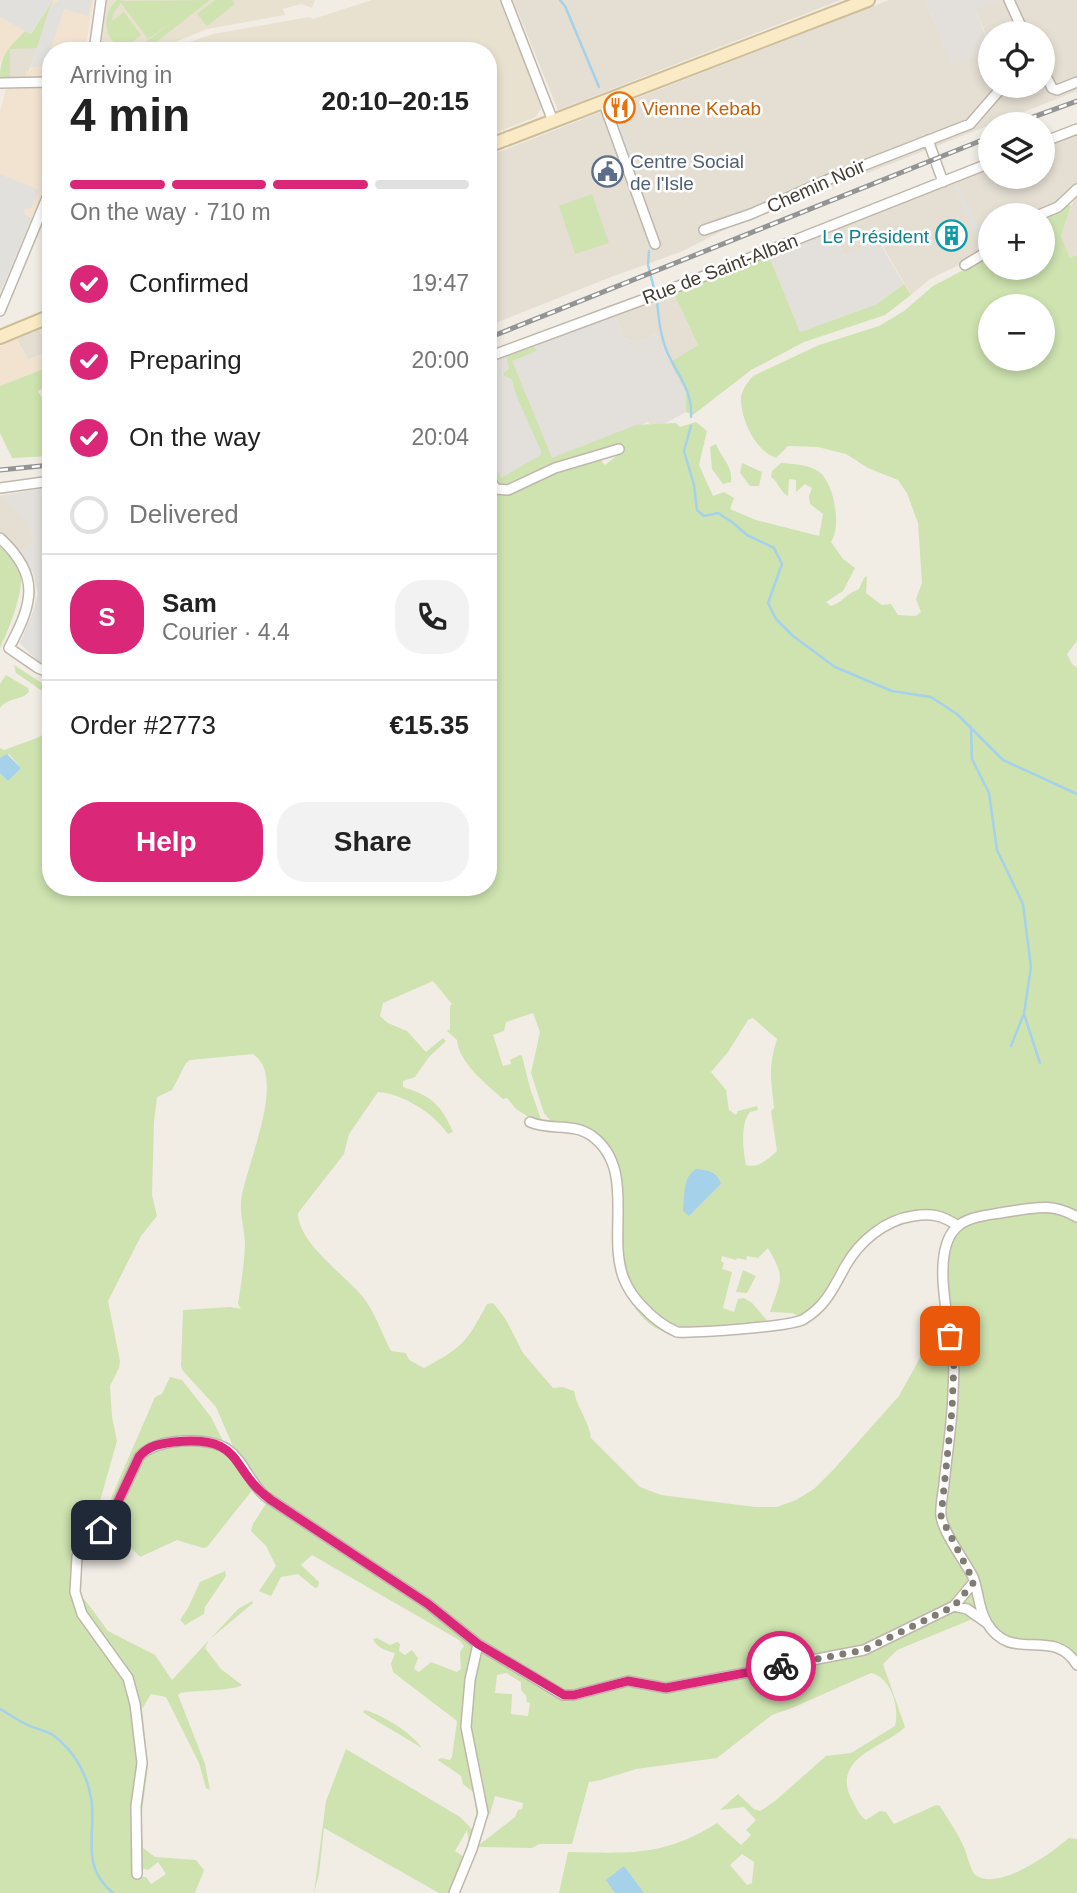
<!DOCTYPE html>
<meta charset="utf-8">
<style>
body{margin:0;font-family:Arial,sans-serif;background:#f2f2f2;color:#222;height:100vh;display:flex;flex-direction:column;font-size:26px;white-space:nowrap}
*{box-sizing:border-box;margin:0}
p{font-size:23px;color:#767676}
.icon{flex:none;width:38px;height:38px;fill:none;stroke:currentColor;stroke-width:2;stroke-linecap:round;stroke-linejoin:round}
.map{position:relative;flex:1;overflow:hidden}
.drawer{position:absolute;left:42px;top:42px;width:455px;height:854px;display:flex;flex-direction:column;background:#fff;border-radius:28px;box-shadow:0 4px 10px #0003}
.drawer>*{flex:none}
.buttons{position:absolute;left:978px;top:21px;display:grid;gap:14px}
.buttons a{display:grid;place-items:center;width:77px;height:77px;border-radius:50%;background:#fff;box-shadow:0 4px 10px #0003;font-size:35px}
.pin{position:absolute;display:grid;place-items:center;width:60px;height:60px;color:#fff;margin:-30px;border-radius:14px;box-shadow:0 4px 10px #0006}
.courier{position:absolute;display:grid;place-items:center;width:70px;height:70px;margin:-35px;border:5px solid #db2777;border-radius:50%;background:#fff;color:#222;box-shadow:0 2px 9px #0007}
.summary em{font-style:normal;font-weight:800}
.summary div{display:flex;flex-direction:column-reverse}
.summary{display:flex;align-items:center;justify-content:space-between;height:119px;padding:0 28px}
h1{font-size:46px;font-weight:800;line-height:52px}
.bar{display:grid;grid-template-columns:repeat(4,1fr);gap:10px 7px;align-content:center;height:84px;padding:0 28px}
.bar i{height:9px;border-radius:5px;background:#e0e0e0}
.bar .on{background:#db2777}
.bar p{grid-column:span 4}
.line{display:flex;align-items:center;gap:18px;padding:0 28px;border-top:2px solid #e0e0e0}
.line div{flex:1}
.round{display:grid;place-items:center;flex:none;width:74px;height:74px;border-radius:28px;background:#f2f2f2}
ol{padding:0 28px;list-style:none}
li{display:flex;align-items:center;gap:21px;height:77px}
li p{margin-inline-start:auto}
li .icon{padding:7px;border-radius:50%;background:#db2777;color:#fff;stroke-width:4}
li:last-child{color:#767676}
li i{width:38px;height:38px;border:4px solid #e0e0e0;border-radius:50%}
.button{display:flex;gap:14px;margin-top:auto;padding:14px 28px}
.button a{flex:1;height:80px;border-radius:28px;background:#db2777;color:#fff;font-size:28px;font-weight:800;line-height:80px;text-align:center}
.button a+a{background:#f2f2f2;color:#222}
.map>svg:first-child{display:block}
.residential{fill:#e5dfd3}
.commercial{fill:#f2e3d1}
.industrial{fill:#e3dfda}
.education{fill:#e9e1d0}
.green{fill:#cee3b0;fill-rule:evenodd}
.parking{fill:#e2e0dd}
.water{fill:#a5d1ea}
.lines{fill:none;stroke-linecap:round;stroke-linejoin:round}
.stream{stroke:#a5d1ea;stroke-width:2.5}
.minor-casing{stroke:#bfb7ab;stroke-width:12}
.secondary-casing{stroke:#cebd97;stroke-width:16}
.minor{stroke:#fff;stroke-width:9}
.secondary{stroke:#faebc6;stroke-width:12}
.rail-casing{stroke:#949494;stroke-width:5}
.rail{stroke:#fff;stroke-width:2.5;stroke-dasharray:8;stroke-linecap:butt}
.done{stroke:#807b73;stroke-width:7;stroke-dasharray:0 12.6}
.route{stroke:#db2777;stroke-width:9}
.labels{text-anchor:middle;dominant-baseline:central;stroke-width:5;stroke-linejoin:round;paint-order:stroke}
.food-label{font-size:19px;fill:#c56008;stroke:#fff;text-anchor:start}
.service-label{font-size:19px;fill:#4e5e75;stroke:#fff;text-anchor:start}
.street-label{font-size:19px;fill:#433d35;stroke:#fff}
.culture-label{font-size:19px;fill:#0d838f;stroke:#fff;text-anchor:end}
</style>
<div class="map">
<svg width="1077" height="1893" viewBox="0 0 1077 1893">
<rect width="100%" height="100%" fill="#f1ede5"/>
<path class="residential" d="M513,0H841L558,110Z
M889,0H925L953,65L990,47V86H1043V33H990V45L976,10L998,0H1077V91L730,227L683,251L611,277L488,326V156Z
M10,48H37L29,71L26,72V77L10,78Z
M1077,134V192L1058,204L1043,209L1035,215H990V245L973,258L930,279L911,295L879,240L844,256L833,230L990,168V177H1043V147Z
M1077,196V255L1070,258L1061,236L1071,206Z
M674,294L698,345L670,362L656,334L635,343L625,339L614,316Z
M39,330L49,351L28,360L17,339Z
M2,495L25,519L37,542L19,551L0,531V496Z"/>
<path class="commercial" d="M0,0H94L85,51H51V77H26V71H30L37,48H10L0,63Z
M51,87V173L0,293V111L6,89Z
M51,326V366L0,386V346L17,339L28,360L49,351L39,330Z"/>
<path class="industrial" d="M925,0H998L976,11L990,47L953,65Z
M833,230L844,256L878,240L904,284L877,304L800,332L769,256Z
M614,316L625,339L635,343L656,334L686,392V412L653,430L648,422L514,479L488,495V362Z
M51,487V660L40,663L20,643L33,612L38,594L33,573L19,551L37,542L25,519L2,495Z"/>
<path class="education" d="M107,0H315L312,8L301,4L283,9L285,15L207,29L156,50L151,47L146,51H100Z
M372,0H500L542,107L536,117L488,136V51H163L213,34L309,17L313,19Z"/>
<path class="green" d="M53,0L37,48L10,49V78H0C0,54 9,48 25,31L31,34Z
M117,0L126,1L210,0L145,51C137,51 130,51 122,48C102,39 102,13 117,0ZM121,3L148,39L174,21L146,42L129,45L141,35L124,12L112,21L113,14Z
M215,0H232L235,4L207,26L197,14Z
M592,194L609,243L575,254L559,206Z
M1067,203L1071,206L1061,236L1070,258L1077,255V641L1067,654L1072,664L1077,668V1661C1048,1624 1028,1654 1004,1636C994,1629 992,1617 985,1610L975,1618L897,1650L883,1664L905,1727C887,1746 831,1757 851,1798C856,1806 858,1815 866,1820L880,1811L886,1812L894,1824L936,1805L940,1806C947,1818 956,1830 962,1843C967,1853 969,1865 974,1874C996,1893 1049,1855 1069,1838L1077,1839V1893H559L568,1852C627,1853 664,1857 717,1823L741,1845L751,1835L746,1830L756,1820L744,1807L720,1810L738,1794L754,1809L760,1811L775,1801L826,1756L851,1753L895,1726C900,1708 891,1677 871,1673L792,1708L772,1715L717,1758L636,1769L601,1780L589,1782L572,1844H539L532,1848L479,1847V1845L515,1817L518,1810L522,1809L523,1803L495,1796L490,1814L485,1813L472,1748L468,1749L480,1805V1814L477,1820L474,1793L463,1784L461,1776L438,1760L441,1758L450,1760L452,1757L457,1721L393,1672L391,1664L395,1653C386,1651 376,1647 373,1639L377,1638L390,1645L397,1642L400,1644L399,1651L405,1655L412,1650L418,1658L414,1669L419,1672L431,1662L457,1672L461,1669L460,1652L464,1646L459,1640L312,1555L301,1565L319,1582L318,1587L315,1588L298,1574L281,1577L271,1596L259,1591L276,1566L266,1546L251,1531L253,1524L267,1502L270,1500L238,1458L216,1407L183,1371L181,1366L183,1310L230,1307L241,1309L238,1304C241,1285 244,1265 245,1245C245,1231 240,1217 241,1202C244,1168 289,1077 253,1054L190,1060L186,1063L172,1090L157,1097L154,1122L152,1195L157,1216L141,1236L108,1301L120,1361L119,1368L110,1386L112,1417L117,1441L94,1522L96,1527L77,1544L71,1596L73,1600L80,1598L85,1600L108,1631L155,1655L172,1680L238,1609L252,1601L253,1603L209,1640L205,1648L221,1669L242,1685C233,1691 195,1690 180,1693L178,1695L205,1764L210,1790L206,1788L199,1763L166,1697L151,1694L142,1709L148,1766L141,1819L143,1848L155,1857L196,1860L204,1870L195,1893H0V773L8,781L21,768L9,754L0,758V748L4,750L37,738L51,730V887H488V495L496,492L512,491L558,469L599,458L605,465L623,451L621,446L554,466L508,488L496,486L488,469V454L501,478L541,455V451L516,395L512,379L504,376V373L509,369L506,356L534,347L537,351L512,361L552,458L636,425L676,423L680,427L696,422L707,431L699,465L713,496L724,492L734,498L730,509L756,520L819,536L823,514L810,504L809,496L812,488L805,484L796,492V480L789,479L788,496C779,491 779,482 771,477L772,471L781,463C793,464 807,464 818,471C834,481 842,527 831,542L843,559L855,568L843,591L826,602L831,606C843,602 847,593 859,589L864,578L867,576L866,593L882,605L891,604L898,615L916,616L921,612L916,599L922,583L918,523L907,493L898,480L868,468L846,454L818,447L788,446L776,458C756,451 742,422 741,401C740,392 747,383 753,376L819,345L879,326L904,311L933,286L990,256V268H1043V217ZM990,306H1043V359H990ZM433,981L452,1004L450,1006V1029L447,1031L457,1040C459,1063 486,1084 503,1099L507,1098L516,1109L540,1124L542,1122L530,1088L522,1056L520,1055L510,1060L511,1064L503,1066L493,1035L504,1031L506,1022L533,1013L540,1032L531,1073L544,1113L554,1125C641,1116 612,1215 622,1266C624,1275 628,1283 633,1290L627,1295C638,1315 653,1333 678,1335L676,1328L766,1322V1319L752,1303L744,1298L738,1299L734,1312L723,1308L732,1272L722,1269L724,1263L721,1261L722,1256L736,1260L737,1258L746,1260L747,1256L758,1258L768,1248C786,1279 781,1279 770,1312L792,1313L802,1318C828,1300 835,1273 854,1248C877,1219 922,1201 956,1219L958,1223L988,1213L987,1217L960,1230L949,1247L945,1267L946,1289L921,1356L899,1396L833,1470L814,1489L796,1500L777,1507H755L661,1495L640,1487L591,1438C589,1421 577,1408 574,1391L562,1387L553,1388L523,1353L505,1318L493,1303L487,1304C466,1343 463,1347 424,1368L409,1360L406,1353L391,1351C382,1334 375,1312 363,1297C345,1275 298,1243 298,1213L344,1154L349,1134L378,1092C404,1094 433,1113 448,1134L453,1132C441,1104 431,1096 403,1087V1081L415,1077L429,1057L446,1041L443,1038L426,1052L407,1031L388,1023L380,1016L383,1003ZM753,1018L777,1039C768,1068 771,1078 774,1108L771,1111L777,1151C767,1160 759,1168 746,1165C743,1150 740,1124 750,1112L758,1110L757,1106L738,1111L736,1115L729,1110L726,1090L711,1072L728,1052L748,1020ZM506,1673L521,1682V1690L526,1696L527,1702L530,1703L528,1716L511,1714L512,1694L495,1693L497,1675ZM138,1821L139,1864L141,1868L148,1870L158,1862L166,1874L151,1884L146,1877H139L136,1874L135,1823ZM742,1854L754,1862L752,1883L747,1885L730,1865Z
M769,256L800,332L877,304L904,284L911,295L885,315L804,342L751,370L693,415L686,412V392L670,362L698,345L674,294Z
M51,366V385L38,391L51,414V456L12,458L0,433V386Z
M716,444C721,458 733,465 731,482L723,484L712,469L710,447Z
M742,463L762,472L759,486H750L740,473Z
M0,546C6,552 15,559 19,567C28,583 8,632 0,648Z
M14,665L51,689V697L16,673Z
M6,675L28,688L29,692C21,701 8,697 0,708V684Z
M743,1270L756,1276L747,1293L736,1292Z
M170,1377L182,1380L211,1417L224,1443H198L221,1449L231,1458L254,1488L207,1547L203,1548L177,1540L140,1557L118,1533L112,1531L109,1536L90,1547L85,1545L86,1541L104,1532L106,1524L101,1521L155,1397L162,1394Z
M225,1571L226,1576L205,1607L204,1614L185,1625L180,1620L188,1608L200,1582Z
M365,1710C384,1716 411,1732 422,1748L370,1717L363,1712Z
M346,1749L460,1817L473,1830L469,1845L467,1830L455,1851L464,1857L451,1893H439L324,1828L319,1874L314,1893L326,1801Z"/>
<path class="parking" d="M0,0H52L31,34L0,17Z
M60,0H92L88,16L64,9L45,66L31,67L50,6Z
M621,124L638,168L633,170L616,126Z
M0,174L39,190L31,208L24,209L25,215L32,218L0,292Z
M954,186L959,187L982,234L975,233Z
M51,619V657L40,663L20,643L29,623L42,629Z"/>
<path class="water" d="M7,754L21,768L8,781L0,773V758Z
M696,1169C708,1170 718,1172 721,1184L689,1216L683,1211C685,1195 682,1178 696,1169Z
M624,1866L644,1893H615L606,1880Z"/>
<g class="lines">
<path class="stream" d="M560,0L565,6L599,87
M649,251L648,265L655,292
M657,298C658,317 660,336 668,354C678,375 693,392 691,417
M691,426L684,451L694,485L697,510L704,516L718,513L732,522L747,535L774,548L782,564L768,603L776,619L793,636L835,667L892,691L931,697L957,714L1003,760L1077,794
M971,727L972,759L989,793L997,850L1023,904L1031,967L1024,1014L1040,1063
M1011,1046L1023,1016
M0,1709C10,1714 18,1721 28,1725C36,1729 45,1730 53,1735C73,1750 87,1773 91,1798C97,1833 79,1865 113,1893"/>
<defs>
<path id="minor" d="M506,0L553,121
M1009,0L1024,33
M94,51L101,0
M1043,70L1052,88L1057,90L1077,82
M0,83L51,82
M603,101L655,244
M928,140L943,182
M1043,142L1077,129
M1039,215L1058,207L1077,189
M704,230L751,214L834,177L970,124L1003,86
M965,265L990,250
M0,311L51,188
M488,357L661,293L990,163
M488,477L496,489L508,490L555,468L619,449
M0,488L51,481
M0,538C41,576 33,603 9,648L38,668L43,670L51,668
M530,1122C550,1131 572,1122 592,1136C637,1169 606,1235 624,1279C628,1289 635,1299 642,1306C652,1317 663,1326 677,1332C695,1333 792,1327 804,1319C826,1306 834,1287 846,1265C860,1241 885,1220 913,1216C931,1213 942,1215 958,1226
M1077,1217C1051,1202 1034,1208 1006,1212C990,1215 967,1216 956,1228C930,1253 950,1325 953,1357C955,1369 953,1382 953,1394C952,1424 947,1454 944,1484C943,1494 940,1506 941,1516C943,1533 965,1561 973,1577C979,1592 978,1609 987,1623C1012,1665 1053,1625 1077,1665
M954,1606L974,1582
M137,1874L136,1806L142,1763L135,1704L128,1678L82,1614L75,1592L77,1557L80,1546L83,1541L107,1525L139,1457C154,1438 208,1436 227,1449C243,1460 250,1483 265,1496L428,1604L478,1644L563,1695H574L628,1681L666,1688L864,1650L954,1606L967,1609L987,1623
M454,1893L472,1849L483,1813L466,1727L470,1680L478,1644"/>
<path id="secondary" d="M488,146L868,0
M0,337L51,316"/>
</defs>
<use href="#minor" class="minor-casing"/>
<use href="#secondary" class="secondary-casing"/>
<use href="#minor" class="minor"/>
<use href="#secondary" class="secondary"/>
<defs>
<path id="rail" d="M1014,124L1077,101
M488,338L990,137
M0,470L51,465"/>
</defs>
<use href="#rail" class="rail-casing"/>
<use href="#rail" class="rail"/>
</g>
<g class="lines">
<path class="done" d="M781,1666L864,1650L954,1606L974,1582L941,1517L952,1410L954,1360L950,1336"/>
<path class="route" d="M101,1530L107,1525L139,1457C149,1445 160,1444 174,1442C246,1435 227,1468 271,1500L428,1604L478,1644L564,1695H574L628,1681L666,1688L781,1666"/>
</g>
<defs>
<symbol id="restaurant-ring" viewBox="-11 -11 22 22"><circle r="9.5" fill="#fff" stroke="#e8710a" stroke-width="1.5"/><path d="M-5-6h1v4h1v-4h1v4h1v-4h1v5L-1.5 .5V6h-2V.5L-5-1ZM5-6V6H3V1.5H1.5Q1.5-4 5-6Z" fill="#e8710a"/></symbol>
<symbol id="civic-ring" viewBox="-11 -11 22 22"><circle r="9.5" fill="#fff" stroke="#5c6f8a" stroke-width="1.5"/><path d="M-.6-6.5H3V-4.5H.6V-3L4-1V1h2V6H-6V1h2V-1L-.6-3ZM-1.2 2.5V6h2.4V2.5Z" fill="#5c6f8a"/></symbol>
<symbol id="building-ring" viewBox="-11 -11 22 22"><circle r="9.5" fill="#fff" stroke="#0f9aa8" stroke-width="1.5"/><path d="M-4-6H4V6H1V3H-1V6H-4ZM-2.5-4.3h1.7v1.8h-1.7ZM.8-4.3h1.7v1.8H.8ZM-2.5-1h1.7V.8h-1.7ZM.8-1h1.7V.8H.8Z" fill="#0f9aa8"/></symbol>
</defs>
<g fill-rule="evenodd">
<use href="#restaurant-ring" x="602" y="90" width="35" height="35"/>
<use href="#civic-ring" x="590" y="154" width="35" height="35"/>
<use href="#building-ring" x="934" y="218" width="35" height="35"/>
</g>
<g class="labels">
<g class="food-label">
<text x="642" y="108">Vienne Kebab</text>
</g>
<g class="service-label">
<text x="630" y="161">Centre Social<tspan x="630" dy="22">de l'Isle</tspan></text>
</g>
<g class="street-label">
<text transform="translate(816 186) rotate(-24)">Chemin Noir</text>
<text transform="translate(720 269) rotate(-21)">Rue de Saint-Alban</text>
</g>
<g class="culture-label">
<text x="929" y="236">Le Président</text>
</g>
</g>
</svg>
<div class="buttons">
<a><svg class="icon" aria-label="locate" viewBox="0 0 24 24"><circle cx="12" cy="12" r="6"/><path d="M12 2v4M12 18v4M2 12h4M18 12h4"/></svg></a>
<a><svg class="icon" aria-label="layers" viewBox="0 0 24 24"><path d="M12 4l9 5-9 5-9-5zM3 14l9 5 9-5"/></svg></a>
<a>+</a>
<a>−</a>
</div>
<div class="pin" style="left:950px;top:1336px;background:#ea580c"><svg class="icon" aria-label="bag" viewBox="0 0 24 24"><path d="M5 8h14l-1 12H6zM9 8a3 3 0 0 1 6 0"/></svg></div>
<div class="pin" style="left:101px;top:1530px;background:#1f2937"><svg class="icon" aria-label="home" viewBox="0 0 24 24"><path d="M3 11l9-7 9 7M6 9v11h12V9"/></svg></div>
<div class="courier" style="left:781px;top:1666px"><svg class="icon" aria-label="bike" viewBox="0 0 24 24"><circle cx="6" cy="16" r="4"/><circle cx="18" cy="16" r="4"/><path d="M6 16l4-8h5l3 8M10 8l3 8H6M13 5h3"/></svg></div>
<section class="drawer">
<div class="summary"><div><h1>4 min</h1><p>Arriving in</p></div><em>20:10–20:15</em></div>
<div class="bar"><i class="on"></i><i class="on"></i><i class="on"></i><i></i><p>On the way · 710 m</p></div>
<ol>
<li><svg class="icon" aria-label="check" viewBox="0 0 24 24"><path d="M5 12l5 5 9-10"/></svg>Confirmed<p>19:47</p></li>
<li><svg class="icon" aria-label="check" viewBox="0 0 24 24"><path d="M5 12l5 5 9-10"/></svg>Preparing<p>20:00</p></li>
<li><svg class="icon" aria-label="check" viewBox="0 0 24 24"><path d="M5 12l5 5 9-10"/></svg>On the way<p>20:04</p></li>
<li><i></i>Delivered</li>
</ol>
<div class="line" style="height:126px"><b class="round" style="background:#db2777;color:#fff">S</b><div><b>Sam</b><p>Courier · 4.4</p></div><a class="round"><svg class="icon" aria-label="phone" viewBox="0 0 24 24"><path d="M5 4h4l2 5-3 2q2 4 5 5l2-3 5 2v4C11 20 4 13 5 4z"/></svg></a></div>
<div class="line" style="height:91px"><div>Order #2773</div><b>€15.35</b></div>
<div class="button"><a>Help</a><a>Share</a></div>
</section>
</div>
